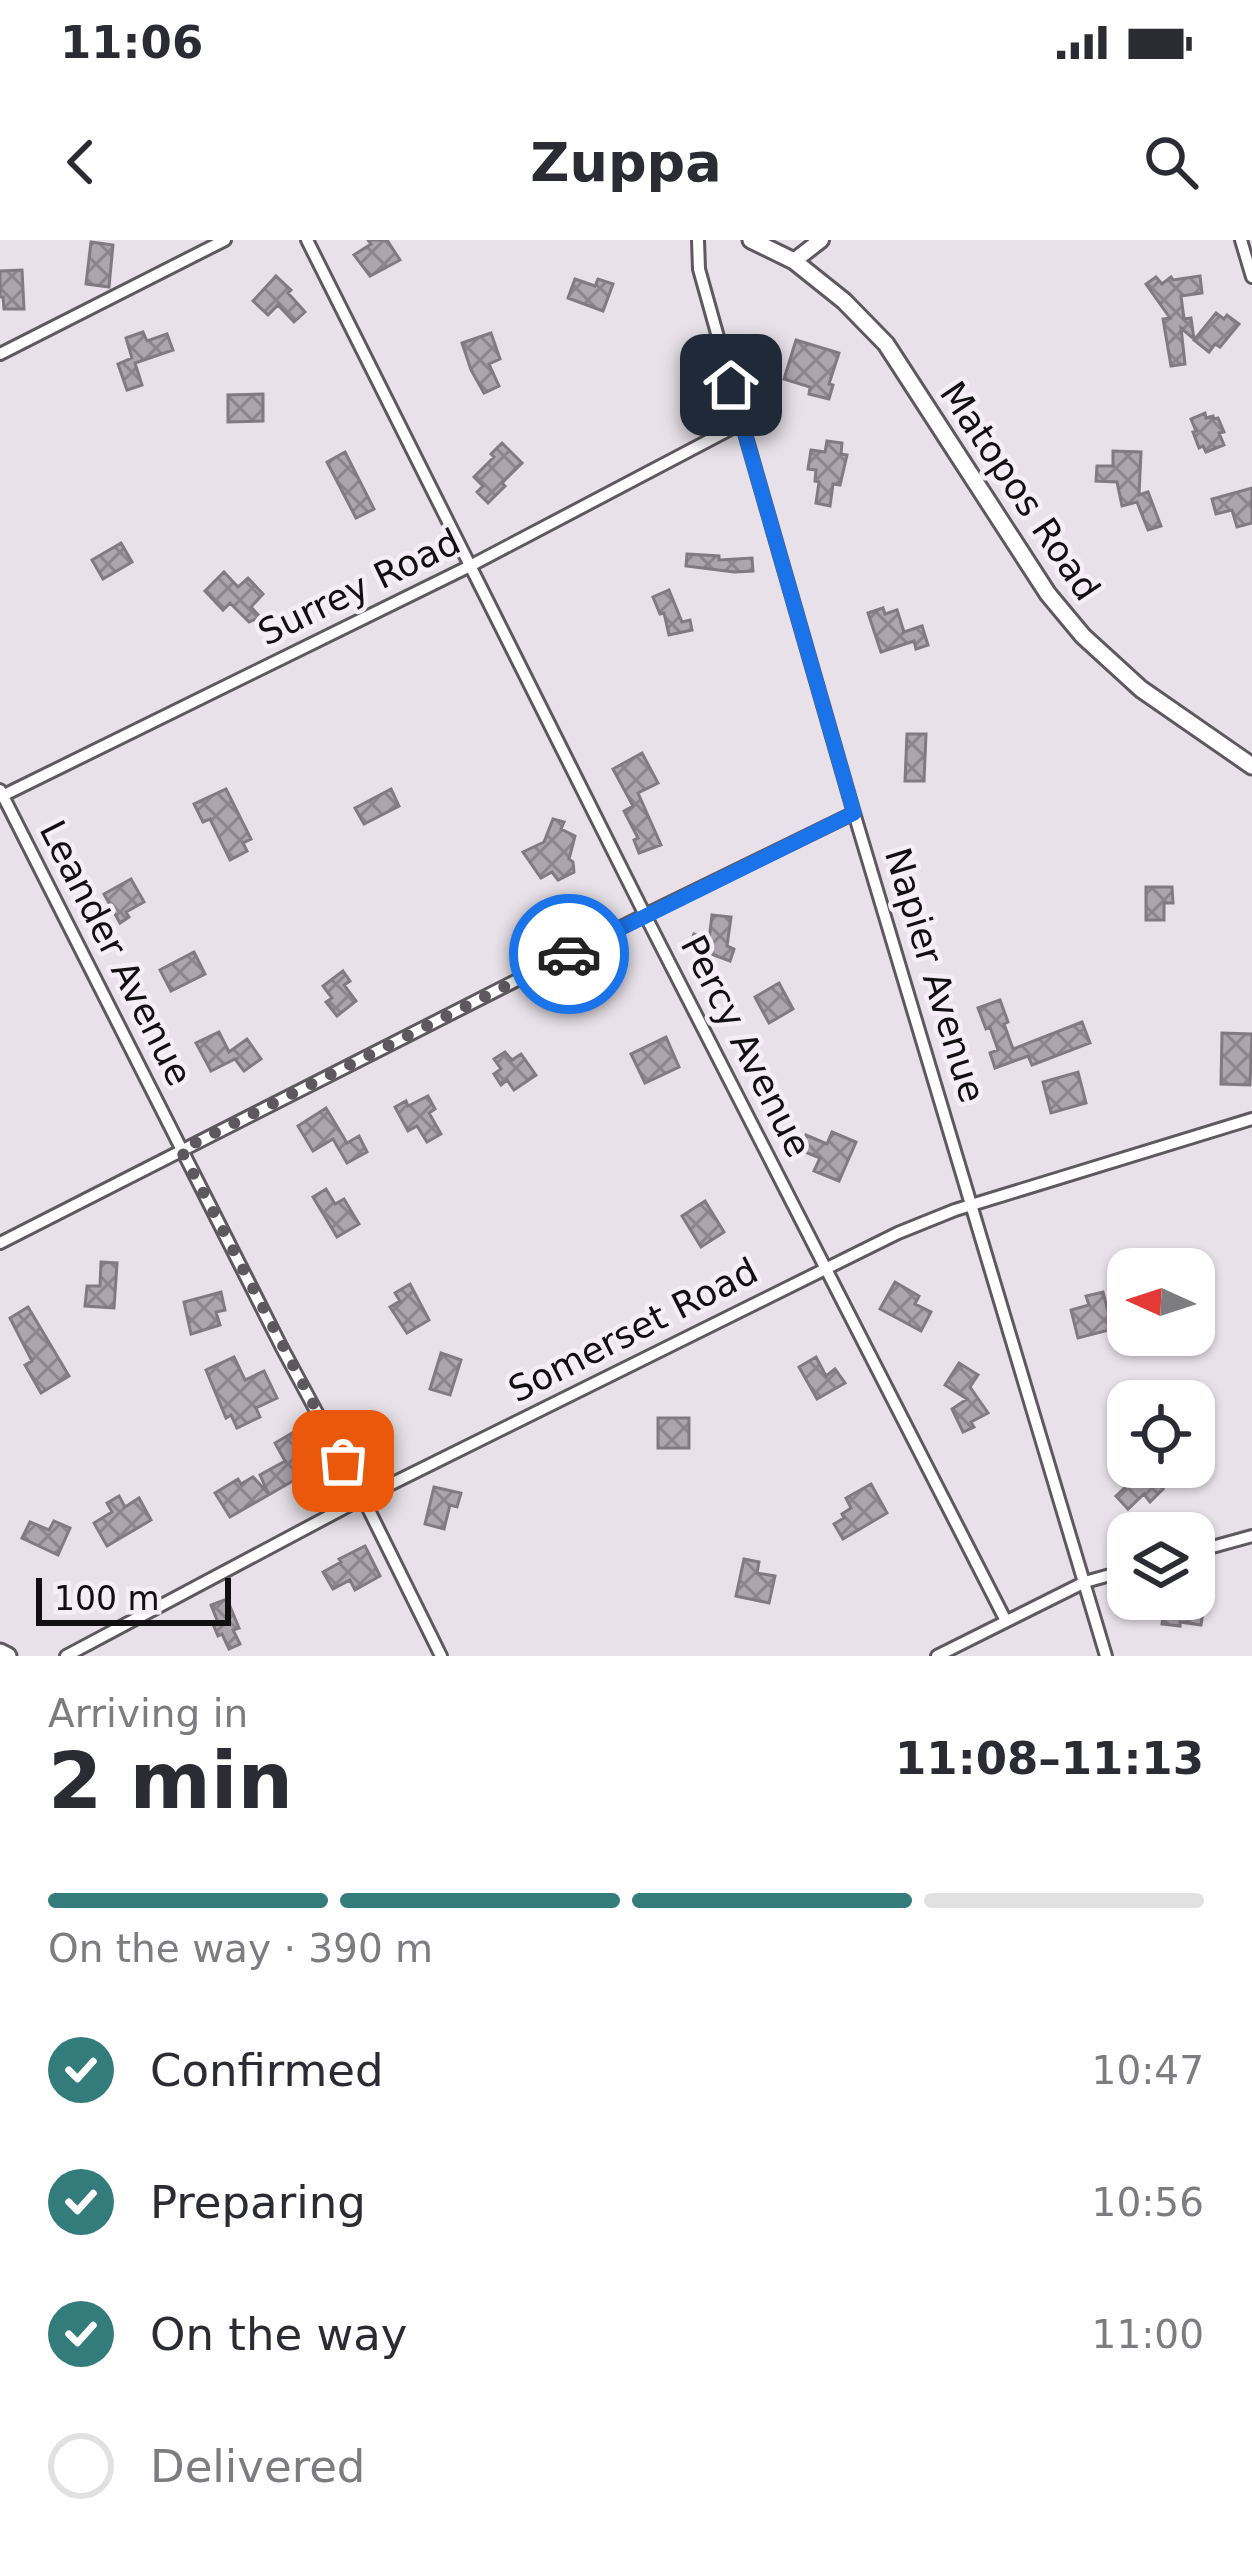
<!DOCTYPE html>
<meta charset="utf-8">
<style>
body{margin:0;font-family:"DejaVu Sans",sans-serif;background:#f7f7f7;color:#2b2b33;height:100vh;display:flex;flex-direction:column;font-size:45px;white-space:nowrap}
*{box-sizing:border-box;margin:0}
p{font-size:39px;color:#7c7c81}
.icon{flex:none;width:66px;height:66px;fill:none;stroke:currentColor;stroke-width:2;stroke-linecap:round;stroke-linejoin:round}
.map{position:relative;height:1416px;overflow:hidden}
.sheet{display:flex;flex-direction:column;background:#fff;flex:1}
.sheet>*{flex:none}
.needle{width:78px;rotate:273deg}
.buttons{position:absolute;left:1107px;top:1008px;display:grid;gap:24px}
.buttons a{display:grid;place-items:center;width:108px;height:108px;border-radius:24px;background:#fff;box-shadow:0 3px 9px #0004;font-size:60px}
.scale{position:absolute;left:36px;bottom:30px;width:195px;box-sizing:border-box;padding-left:12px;border:6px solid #110f12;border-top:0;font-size:33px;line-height:42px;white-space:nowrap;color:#110f12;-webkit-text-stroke:9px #f5eef6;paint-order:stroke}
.pin{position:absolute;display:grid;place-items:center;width:102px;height:102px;color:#fff;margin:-51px;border-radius:24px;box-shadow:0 6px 18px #0006}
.courier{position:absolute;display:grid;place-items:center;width:120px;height:120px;margin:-60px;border:9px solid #1a73e8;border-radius:50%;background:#fff;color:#222;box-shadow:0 3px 15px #0007}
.summary em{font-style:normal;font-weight:800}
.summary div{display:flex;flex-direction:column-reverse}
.summary{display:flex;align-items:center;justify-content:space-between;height:204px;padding:0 48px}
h1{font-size:78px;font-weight:800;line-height:90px}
.bar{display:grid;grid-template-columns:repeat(4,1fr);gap:18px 12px;align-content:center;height:144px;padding:0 48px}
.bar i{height:15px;border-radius:9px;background:#e1e1e2}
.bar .current{background:#337c7b}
.bar p{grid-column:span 4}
ol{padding:0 48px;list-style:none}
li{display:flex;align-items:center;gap:36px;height:132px}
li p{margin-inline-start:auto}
li .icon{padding:12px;border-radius:50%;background:#337c7b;color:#fff;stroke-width:4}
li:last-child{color:#7c7c81}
li i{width:66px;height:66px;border:6px solid #e1e1e2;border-radius:50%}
.status{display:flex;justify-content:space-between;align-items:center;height:84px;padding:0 60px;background:#fff;direction:ltr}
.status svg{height:33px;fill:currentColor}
header{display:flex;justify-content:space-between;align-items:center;height:156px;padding:0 48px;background:#fff;font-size:54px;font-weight:800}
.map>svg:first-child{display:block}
.building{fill:url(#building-cross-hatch);stroke:#817a81;stroke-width:3}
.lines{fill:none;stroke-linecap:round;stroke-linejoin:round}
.minor-casing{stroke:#5e585f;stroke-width:16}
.tertiary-casing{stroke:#5e585f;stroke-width:20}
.secondary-casing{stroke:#5e585f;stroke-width:21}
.minor{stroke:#fff;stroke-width:10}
.tertiary{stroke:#fff;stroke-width:14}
.secondary{stroke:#fff;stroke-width:15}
.done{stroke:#5c585d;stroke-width:12;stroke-dasharray:0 21.6}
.route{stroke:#1a73e8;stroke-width:15}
.labels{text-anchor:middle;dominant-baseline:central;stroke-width:9;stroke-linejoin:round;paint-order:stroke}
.street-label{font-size:36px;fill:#110f12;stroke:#f5eef6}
</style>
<div class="status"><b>11:06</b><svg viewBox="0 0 49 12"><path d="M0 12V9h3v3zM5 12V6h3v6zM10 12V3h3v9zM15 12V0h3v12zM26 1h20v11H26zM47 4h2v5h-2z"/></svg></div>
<header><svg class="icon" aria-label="back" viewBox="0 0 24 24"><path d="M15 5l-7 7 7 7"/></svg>Zuppa<svg class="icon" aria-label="search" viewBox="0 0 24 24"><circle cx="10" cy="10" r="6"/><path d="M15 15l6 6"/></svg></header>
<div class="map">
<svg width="1252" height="1416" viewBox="0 0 1252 1416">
<defs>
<pattern id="building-cross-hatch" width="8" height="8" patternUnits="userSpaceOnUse" patternTransform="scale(3)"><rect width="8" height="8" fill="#aca5ad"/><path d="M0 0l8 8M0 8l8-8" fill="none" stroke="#8b858b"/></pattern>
</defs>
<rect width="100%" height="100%" fill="#e8e1e9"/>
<path class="building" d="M368,0H387L400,20L370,36L354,15L371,4Z
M91,2L113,5L109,47L86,44Z
M22,30L24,69H4L3,57H0V31Z
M276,36L291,50L288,53L305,72L294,82L278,65L268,75L253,61Z
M1200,36L1202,53L1181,56L1184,79L1191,78L1194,99L1181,88L1185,124L1171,126L1163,79L1170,78L1146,44L1156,37L1162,44L1171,37L1173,40Z
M575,39L595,46L598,39L613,44L603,71L568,58Z
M1216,73L1224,79L1227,75L1239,84L1220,107L1215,104L1209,112L1194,100Z
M143,92L147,101L167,94L173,110L135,123L142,145L127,150L118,124L132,118L126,98Z
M491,93L500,119L489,124L499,146L484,153L471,130L462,103Z
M796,100L839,113L829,144L833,145L829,159L809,154L810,147L784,139Z
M263,154V181L228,182V155Z
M1205,173L1206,178L1213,176L1214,179L1218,178L1224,192L1219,193L1224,205L1206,212L1203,206L1199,208L1193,192L1196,191L1191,179Z
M827,201L842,203L841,214L847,215L840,245L833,244L830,266L816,263L819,242L815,241L816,230L808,229L811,210L825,212Z
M502,203L522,223L502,243L505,246L488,263L477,252L483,246L474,237L494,217L491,214Z
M1113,211L1141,212L1139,255L1148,252L1161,286L1148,290L1137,262L1122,266L1117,242L1096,241L1097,226H1113Z
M345,212L374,269L356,278L327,222Z
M1252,248V283L1237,287L1232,270L1216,274L1212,259Z
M121,303L132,322L103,339L92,320Z
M687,314L719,316V320L752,318L753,331L734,332L686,326Z
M224,332L238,347L248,338L263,354L251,367L260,377L249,382L230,363L223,370L205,351Z
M669,350L682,382L690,380L692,390L669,395L664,373L660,374L653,357Z
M883,368L885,374L897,370L904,392L922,386L928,405L916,409L914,401L881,412L868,373Z
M907,494H926L924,541H905Z
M642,513L658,543L638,553L661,605L639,613L634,600L638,598L624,571L633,566L613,529Z
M226,549L251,599L243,603L247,611L230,620L210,579L203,582L194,564Z
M391,549L399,566L364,584L355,568Z
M553,579L564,582L561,589L575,596L569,619L573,622L574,632L558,640L552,632L541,638L523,612L544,602Z
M131,639L144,662L126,672L129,677L120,683L104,654Z
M1146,647H1172L1173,663H1164V680H1146Z
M712,675L731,677L727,706L734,709L730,721L689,706L694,694L709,700Z
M194,712L205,734L171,751L160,730Z
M343,731L350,741L344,745L356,761L337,776L326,762L332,758L323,746Z
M779,743L793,769L769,783L755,757Z
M1000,760L1008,782L1004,784L1013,809L1082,782L1090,803L1032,825L1028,816L995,828L990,813L998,810L990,787L986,789L978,768Z
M219,792L229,812L247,799L261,819L244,831L235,819L211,831L196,803Z
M1222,793L1252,794L1250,845L1221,844Z
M666,797L679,827L645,843L631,814Z
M505,812L512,820L521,814L536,835L514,850L507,840L501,845L494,834L501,829L494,819Z
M1078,832L1086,863L1051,873L1043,842Z
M428,856L435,869L429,873L441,894L427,902L417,886L408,891L395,867L406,861L408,866Z
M326,868L347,903L359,896L367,912L347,923L333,899L313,911L298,886Z
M832,892L856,902L839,941L814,931L820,918L800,910L806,895L827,904Z
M326,949L335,964L344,959L359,984L337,997L313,957Z
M705,961L724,992L701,1007L682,976Z
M101,1022L117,1023L114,1068L85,1066L87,1046H100Z
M895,1042L919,1056L915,1064L931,1072L921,1091L880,1069Z
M410,1044L429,1080L407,1093L390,1067L400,1061L395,1053Z
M221,1052L225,1070L216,1072L220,1085L191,1094L184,1062Z
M1103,1052L1110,1079L1115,1078L1117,1088L1078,1098L1071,1070L1089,1065L1086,1056Z
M28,1067L69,1136L41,1153L25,1125L32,1121L10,1078Z
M441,1113L461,1120L450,1155L430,1149Z
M234,1117L245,1140L264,1131L277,1158L256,1168L260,1177L237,1188L231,1175L226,1178L206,1130Z
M816,1117L826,1136L835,1129L845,1143L817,1159L799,1127Z
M959,1123L978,1135L970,1147L988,1173L971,1182L974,1187L963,1192L952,1169L967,1159L945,1145Z
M658,1178H689V1208H658Z
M292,1193L312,1230L230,1277L215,1253L238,1239L241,1244L253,1237L268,1253L260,1235L285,1221L275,1203Z
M1140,1227L1163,1249L1150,1262L1144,1254L1128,1269L1116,1256L1133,1240L1130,1236Z
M871,1244L887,1273L843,1299L834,1284L844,1278L842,1274L851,1268L846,1258Z
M434,1247L461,1253L457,1267L450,1265L444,1289L425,1284Z
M119,1256L125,1267L139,1258L151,1280L107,1306L94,1283L112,1272L107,1263Z
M54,1281L70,1288L58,1315L22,1298L30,1282L49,1290Z
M365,1306L380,1336L355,1350L350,1340L333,1349L323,1332L341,1322L339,1319Z
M744,1319L759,1322L757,1333L775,1336L769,1363L736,1356Z
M1194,1335L1208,1339L1201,1385L1180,1382V1386L1162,1384L1165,1365L1170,1366L1171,1359H1194Z
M227,1359L239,1388L233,1390L240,1404L229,1409L222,1394L218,1396L212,1382L217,1380L211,1365Z"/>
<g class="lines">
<defs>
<path id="minor" d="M307,0L645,675L1006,1381
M698,0L699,29L742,183L854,573L1106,1416
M1241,0L1252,37
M0,114L225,0
M0,550L282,1108L363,1258L441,1416
M0,557L470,326L742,183
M0,1003L645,675L854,573
M1194,1312L1252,1296
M66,1416L363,1258L898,993L955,970L1252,879
M937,1416L1085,1342L1128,1330"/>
<path id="tertiary" d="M794,21L821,0"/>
<path id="secondary" d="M751,0L794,21L844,61L886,104L1048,354L1083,396L1141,449L1252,526
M0,1412L8,1416"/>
</defs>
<use href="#minor" class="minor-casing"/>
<use href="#tertiary" class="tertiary-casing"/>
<use href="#secondary" class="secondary-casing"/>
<use href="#minor" class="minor"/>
<use href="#tertiary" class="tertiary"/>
<use href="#secondary" class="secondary"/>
</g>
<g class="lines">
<path class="done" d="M343,1221L181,910L569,714"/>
<path class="route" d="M569,714L854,573L731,145"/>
</g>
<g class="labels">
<g class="street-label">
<text transform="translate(1020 251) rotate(56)">Matopos Road</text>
<text transform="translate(359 347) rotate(-26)">Surrey Road</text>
<text transform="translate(116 713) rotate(63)">Leander Avenue</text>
<text transform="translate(935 735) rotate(73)">Napier Avenue</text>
<text transform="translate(746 806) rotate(63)">Percy Avenue</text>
<text transform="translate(633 1090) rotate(-27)">Somerset Road</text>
</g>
</g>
</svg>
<div class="buttons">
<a><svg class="needle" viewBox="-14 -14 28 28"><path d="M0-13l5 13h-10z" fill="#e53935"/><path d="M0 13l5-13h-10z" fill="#7c7c81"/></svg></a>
<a><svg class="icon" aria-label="locate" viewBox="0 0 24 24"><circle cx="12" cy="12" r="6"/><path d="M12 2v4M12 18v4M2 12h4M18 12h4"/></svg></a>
<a><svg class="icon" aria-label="layers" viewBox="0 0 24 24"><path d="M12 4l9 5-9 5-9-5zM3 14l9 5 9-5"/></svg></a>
</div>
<div class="scale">100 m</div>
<div class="pin" style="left:343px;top:1221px;background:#ea580c"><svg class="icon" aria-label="bag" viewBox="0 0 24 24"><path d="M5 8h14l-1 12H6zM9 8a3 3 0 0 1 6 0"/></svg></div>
<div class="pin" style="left:731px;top:145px;background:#1f2937"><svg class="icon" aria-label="home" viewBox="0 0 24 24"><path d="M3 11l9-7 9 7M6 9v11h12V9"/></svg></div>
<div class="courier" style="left:569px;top:714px"><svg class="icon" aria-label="car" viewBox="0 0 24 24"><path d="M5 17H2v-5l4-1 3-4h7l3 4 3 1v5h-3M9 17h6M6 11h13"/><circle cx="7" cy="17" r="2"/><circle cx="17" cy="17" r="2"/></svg></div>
</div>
<section class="sheet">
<div class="summary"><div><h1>2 min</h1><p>Arriving in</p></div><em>11:08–11:13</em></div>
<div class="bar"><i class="current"></i><i class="current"></i><i class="current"></i><i></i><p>On the way · 390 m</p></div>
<ol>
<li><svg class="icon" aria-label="check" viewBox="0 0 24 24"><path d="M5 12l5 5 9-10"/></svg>Confirmed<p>10:47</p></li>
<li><svg class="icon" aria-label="check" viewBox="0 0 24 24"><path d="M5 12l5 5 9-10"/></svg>Preparing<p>10:56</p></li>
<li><svg class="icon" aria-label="check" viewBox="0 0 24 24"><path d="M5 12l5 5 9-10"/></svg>On the way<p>11:00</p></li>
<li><i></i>Delivered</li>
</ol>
</section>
